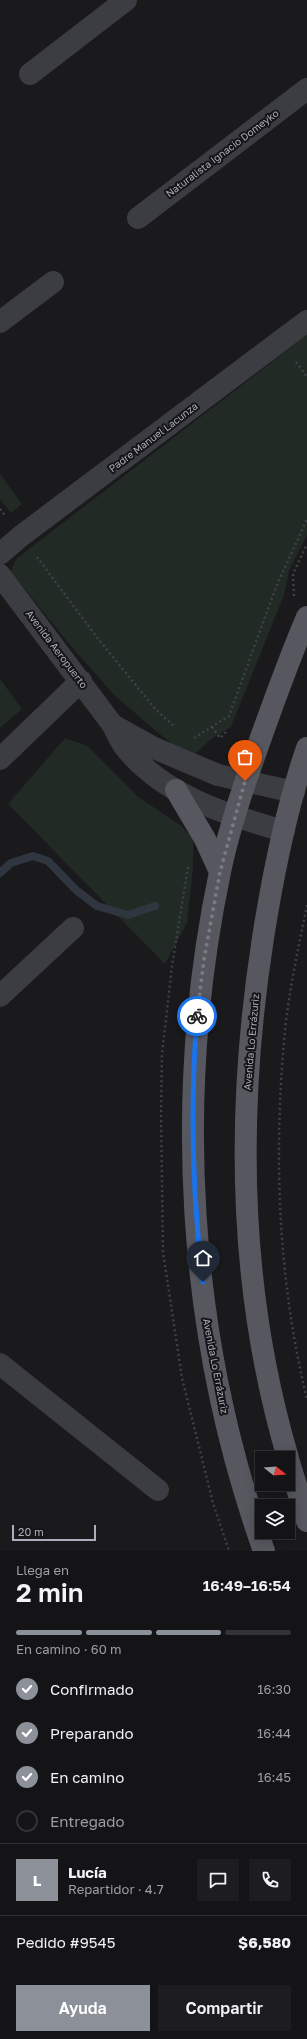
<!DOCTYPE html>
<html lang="es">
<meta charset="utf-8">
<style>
body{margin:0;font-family:"Golos Text",sans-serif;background:#1d1c1e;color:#f1f3f6;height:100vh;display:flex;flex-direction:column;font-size:15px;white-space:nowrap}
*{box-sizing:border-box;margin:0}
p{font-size:13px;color:#9d9ea0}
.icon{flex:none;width:22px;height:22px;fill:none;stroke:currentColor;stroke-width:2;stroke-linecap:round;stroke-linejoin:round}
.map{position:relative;height:1551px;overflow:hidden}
.details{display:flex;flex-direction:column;background:#141315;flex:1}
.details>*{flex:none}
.needle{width:26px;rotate:107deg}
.fabs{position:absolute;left:255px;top:1451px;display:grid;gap:8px}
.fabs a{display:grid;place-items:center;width:40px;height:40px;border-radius:0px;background:#141315;box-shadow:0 2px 10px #0003,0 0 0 1px #333234;font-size:20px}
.scale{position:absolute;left:12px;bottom:10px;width:84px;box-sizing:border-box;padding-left:4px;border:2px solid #acaebb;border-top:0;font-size:11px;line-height:14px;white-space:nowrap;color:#acaebb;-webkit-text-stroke:3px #151417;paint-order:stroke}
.pin{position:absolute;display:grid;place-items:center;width:34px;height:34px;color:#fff;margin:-41px -17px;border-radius:50% 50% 50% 0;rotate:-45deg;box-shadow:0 0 4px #0007}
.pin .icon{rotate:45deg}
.courier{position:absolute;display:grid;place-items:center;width:40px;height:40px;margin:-20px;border:3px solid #1a73e8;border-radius:50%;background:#fff;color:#222;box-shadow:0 1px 5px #0007}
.head em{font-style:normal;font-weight:600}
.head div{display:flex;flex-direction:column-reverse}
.head{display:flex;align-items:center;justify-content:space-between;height:68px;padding:0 16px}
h1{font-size:26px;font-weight:600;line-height:30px}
.bar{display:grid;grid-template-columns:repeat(4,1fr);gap:6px 4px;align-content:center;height:48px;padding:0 16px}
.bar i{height:5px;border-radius:3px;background:#333234}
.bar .on{background:#8c9099}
.bar p{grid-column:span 4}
.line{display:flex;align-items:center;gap:10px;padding:0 16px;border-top:1px solid #333234}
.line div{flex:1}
.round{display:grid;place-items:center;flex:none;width:42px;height:42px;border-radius:0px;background:#1d1c1e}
ol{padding:0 16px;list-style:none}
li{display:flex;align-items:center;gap:12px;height:44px}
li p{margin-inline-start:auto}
li .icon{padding:4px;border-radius:50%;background:#8c9099;color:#fff;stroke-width:4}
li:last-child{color:#9d9ea0}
li i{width:22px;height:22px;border:2px solid #333234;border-radius:50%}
.cta{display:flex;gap:8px;margin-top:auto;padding:8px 16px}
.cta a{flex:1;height:46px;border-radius:0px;background:#8c9099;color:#fff;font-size:16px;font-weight:600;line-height:46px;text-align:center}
.cta a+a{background:#1d1c1e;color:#f1f3f6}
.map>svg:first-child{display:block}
.green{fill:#212a24}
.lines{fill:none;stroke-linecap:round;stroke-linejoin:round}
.stream{stroke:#2f3640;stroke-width:8}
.path{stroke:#404148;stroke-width:2.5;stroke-dasharray:2 3;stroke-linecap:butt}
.minor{stroke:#3c3c43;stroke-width:22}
.major{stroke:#575760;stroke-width:22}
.done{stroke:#797a83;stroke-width:4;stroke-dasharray:0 7.2}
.route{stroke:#1a73e8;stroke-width:5}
.labels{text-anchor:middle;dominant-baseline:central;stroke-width:4;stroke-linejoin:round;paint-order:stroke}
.street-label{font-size:10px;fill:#acaebb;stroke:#151417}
</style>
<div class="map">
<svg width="307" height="1551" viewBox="0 0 307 1551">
<rect width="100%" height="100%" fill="#1a191c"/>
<path class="green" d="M307,335V535L289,571L284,595L231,727L211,739L195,754L182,751L162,736L115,696L70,645L11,572L16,559Z
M0,474L22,504L11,513L0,499Z
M0,679L22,709L0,728Z
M65,738L87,746L137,796L180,825L193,838V869L187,923L165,964L8,804Z"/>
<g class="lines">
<path class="stream" d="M0,873L11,863L33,856L48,861L76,890L97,906L128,915L155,906"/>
<path class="path" d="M296,362L307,377
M0,509L6,517
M37,557L96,636L155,709L175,727
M294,596L293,574L307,544
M212,727L220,738L226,732
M194,738L229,716L276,587L307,519
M188,867L172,966L162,1054L161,1116L163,1252L182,1378L213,1503L229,1551
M307,905C299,944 291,982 286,1021C273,1146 277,1277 307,1399"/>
<path class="minor" d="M30,74L126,0
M138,218L307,89
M0,322L53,282
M0,554L21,536L307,321
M0,575L112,724C116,731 119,739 124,746C162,795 226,815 284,831
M113,725L154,748L218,775L294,792
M0,759L81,681
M0,996L73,928
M0,1364L158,1490"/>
<path class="major" d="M176,790L205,839L220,872
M288,1458C238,1289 236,1111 263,938C273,874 286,809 307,748
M288,1459L307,1521
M264,1551C187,1335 173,1096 220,872C229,828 244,785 259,743C274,701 289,659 307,617"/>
</g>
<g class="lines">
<path class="done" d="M197,1016L204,959L220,872L245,781"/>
<path class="route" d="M197,1016C190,1105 192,1193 203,1282"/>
</g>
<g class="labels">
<g class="street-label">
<text transform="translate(222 153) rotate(-37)">Naturalista Ignacio Domeyko</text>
<text transform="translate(153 437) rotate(-37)">Padre Manuel Lacunza</text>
<text transform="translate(57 649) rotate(53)">Avenida Aeropuerto</text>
<text transform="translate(251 1042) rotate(-85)">Avenida Lo Errázuriz</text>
<text transform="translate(216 1366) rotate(79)">Avenida Lo Errázuriz</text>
</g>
</g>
</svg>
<div class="fabs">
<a><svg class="needle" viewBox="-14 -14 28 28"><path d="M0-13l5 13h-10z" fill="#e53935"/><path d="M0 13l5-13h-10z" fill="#9d9ea0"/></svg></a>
<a><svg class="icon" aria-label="layers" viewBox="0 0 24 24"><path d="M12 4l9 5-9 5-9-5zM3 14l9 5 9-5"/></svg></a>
</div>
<div class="scale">20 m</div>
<div class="pin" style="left:245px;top:781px;background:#ea580c"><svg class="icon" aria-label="bag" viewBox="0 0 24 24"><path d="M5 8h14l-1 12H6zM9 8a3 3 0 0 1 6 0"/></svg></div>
<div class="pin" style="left:203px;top:1282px;background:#1f2937"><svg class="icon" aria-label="home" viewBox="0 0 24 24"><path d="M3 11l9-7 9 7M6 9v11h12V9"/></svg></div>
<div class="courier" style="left:197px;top:1016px"><svg class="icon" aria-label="bike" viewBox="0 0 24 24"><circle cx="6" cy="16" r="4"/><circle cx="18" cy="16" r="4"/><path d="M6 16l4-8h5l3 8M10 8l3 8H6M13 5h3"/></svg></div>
</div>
<section class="details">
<div class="head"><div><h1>2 min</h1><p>Llega en</p></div><em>16:49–16:54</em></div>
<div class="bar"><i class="on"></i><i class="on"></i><i class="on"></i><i></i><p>En camino · 60 m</p></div>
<ol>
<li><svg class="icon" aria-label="check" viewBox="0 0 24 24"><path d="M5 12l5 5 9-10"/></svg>Confirmado<p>16:30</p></li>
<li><svg class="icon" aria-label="check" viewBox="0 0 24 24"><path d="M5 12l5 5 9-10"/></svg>Preparando<p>16:44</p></li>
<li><svg class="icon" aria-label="check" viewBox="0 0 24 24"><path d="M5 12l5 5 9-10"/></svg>En camino<p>16:45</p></li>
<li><i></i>Entregado</li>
</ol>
<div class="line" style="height:72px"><b class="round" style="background:#8c9099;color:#fff">L</b><div><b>Lucía</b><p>Repartidor · 4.7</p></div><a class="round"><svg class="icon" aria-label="chat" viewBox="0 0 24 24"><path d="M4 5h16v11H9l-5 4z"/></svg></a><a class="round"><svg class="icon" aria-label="phone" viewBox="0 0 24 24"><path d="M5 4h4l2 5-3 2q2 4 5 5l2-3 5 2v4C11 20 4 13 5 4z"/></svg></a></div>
<div class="line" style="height:52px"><div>Pedido #9545</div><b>$6,580</b></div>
<div class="cta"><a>Ayuda</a><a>Compartir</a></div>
</section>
